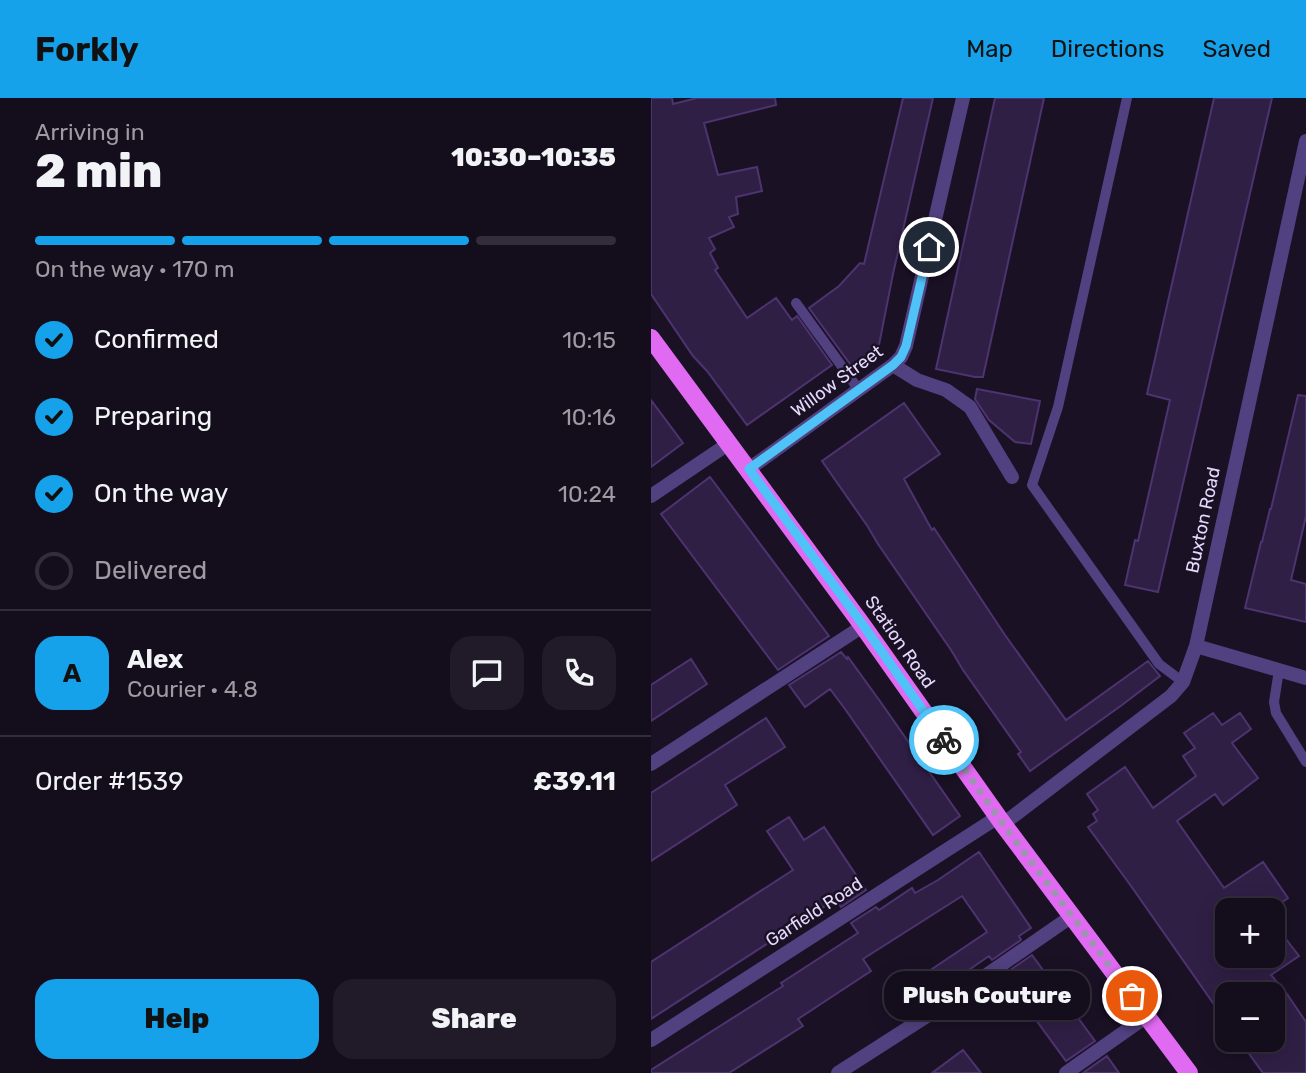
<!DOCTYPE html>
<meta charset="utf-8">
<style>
body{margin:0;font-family:Rubik,sans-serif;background:#211b29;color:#f1f3f6;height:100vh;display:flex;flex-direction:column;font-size:26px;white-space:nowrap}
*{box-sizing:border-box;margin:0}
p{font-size:23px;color:#9d9ca3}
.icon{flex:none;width:38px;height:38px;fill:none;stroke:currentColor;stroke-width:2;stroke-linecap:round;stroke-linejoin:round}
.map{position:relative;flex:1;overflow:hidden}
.side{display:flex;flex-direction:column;background:#140d1c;width:651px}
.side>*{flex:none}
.fabs{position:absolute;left:564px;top:800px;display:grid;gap:14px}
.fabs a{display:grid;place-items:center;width:70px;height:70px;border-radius:14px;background:#140d1c;box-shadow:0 4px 18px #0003,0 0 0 2px #332d3b;font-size:35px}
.pin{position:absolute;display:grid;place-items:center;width:60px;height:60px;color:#fff;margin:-30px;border:4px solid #fff;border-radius:50%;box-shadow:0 2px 7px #0007}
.courier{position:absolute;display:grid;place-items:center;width:70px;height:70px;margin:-35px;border:5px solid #4fc3f7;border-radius:50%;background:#fff;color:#222;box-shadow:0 2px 9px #0007}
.bubble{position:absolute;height:49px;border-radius:21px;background:#140d1c;box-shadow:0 4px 18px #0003,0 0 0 2px #332d3b;font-size:23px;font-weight:800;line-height:49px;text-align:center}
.headline em{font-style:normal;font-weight:800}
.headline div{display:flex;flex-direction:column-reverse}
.headline{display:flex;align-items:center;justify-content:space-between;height:119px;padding:0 35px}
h1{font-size:46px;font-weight:800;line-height:52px}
.bar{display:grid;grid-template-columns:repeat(4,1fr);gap:10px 7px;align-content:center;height:84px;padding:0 35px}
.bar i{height:9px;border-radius:5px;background:#332d3b}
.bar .on{background:#16a2eb}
.bar p{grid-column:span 4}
.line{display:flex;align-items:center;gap:18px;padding:0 35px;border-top:2px solid #332d3b}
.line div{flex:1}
.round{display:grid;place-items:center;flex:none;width:74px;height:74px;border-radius:21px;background:#211b29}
ol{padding:0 35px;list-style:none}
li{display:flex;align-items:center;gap:21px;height:77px}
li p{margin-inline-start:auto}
li .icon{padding:7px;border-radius:50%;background:#16a2eb;color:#111;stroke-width:4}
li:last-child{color:#9d9ca3}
li i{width:38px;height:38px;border:4px solid #332d3b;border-radius:50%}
.button{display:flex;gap:14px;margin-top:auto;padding:14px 35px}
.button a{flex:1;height:80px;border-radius:21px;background:#16a2eb;color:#111;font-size:28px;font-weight:800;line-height:80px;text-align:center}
.button a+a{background:#211b29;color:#f1f3f6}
header{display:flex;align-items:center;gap:42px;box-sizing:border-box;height:98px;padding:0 35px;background:#16a2eb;color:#111}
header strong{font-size:33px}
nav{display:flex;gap:38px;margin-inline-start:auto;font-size:24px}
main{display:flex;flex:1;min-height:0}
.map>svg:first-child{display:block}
.building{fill:#301f45;stroke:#4d336f;stroke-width:2}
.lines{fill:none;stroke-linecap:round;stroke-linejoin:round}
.lane{stroke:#524180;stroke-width:10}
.street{stroke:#524180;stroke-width:14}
.primary{stroke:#e06af2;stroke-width:18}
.done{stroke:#9e93b1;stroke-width:7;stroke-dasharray:0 12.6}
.route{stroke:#4fc3f7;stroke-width:9}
.labels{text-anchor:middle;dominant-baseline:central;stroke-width:5;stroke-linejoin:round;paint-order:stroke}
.street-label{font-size:18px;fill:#e5d9fc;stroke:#1a1125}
</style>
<header>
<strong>Forkly</strong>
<nav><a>Map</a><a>Directions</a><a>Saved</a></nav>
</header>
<main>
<section class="side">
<div class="headline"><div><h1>2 min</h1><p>Arriving in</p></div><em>10:30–10:35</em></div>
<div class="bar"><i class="on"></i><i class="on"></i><i class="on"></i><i></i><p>On the way · 170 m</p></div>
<ol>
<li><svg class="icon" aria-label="check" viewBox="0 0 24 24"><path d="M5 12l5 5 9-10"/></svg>Confirmed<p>10:15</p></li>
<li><svg class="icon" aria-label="check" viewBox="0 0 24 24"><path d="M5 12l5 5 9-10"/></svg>Preparing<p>10:16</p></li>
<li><svg class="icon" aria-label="check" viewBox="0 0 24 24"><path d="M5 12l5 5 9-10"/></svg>On the way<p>10:24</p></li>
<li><i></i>Delivered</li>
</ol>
<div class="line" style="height:126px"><b class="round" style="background:#16a2eb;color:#111">A</b><div><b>Alex</b><p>Courier · 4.8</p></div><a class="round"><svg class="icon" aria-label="chat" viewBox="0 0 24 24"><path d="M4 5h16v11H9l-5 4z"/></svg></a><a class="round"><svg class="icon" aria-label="phone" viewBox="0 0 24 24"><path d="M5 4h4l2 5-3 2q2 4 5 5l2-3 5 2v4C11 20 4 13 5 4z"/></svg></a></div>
<div class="line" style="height:91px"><div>Order #1539</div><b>£39.11</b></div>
<div class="button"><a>Help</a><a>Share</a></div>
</section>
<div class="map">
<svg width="655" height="975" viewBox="0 0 655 975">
<rect width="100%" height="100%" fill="#1a1125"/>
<path class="building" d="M0,0H21L22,6L46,0H124L125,7L53,25L67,77L106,69L111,93L85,99L87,116L78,119L83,129L58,140L64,151L59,155L67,170L64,172L96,220L125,200L141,222L146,218L181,267L96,327L56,273L42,258L0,196Z
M252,0H282L242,176L227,252L225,257L220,256L202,270L158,210L188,188L209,165L213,166Z
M344,0H393L332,279H324L285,271Z
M563,0H621L507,494L474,487L484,442L487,443L519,302L496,296Z
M326,291L389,303L380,346L364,344L338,322L324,301Z
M647,297L655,298V418L640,482L655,486V524L594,510L610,444H611L619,411H620Z
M0,302L32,345L0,369Z
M253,305L289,356L253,381L281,432L283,430L354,537L415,622L497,563L509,578L471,607L379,673L367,656L370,654L312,572L300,552L227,446L217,429L171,363Z
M59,379L178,538L127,572L10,416Z
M190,554L196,561L197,559L231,606L309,718L282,737L194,611L179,591L154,609L138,587Z
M40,561L56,586L0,623V587Z
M562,615L571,627L589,615L600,631L581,645L607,680L572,707L564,696L526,723L573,790L612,764L637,800L620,812H576V858H621V823L648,858L620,877L636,896L655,924V975H612L588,942H621V896H576V925L480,788L437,729L446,723L442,716L447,712L436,696L474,669L502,710L545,678L532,658L544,650L533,635Z
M115,620L134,649L74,687L86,707L0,763V695Z
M138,719L153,742L173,729L215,792L190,809L185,801L0,921V864L142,772L116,733Z
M328,754L380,830L368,838L370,842L341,862L338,858L293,889L281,871L336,834L311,798L212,861L220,873L147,921L152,928L78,975H0V972L132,888L130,885L207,835L200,825L225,809L228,812L261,790L264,795L287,782Z
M381,857L444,943L415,963L352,877Z
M312,952L330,975H281Z
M456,958L468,975H432Z"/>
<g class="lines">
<path class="lane" d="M476,0L407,309L381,387L508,566L532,584
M145,205L208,292
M628,572L623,604L625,615L655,664"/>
<path class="street" d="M242,267L266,282L295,292L319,309L361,379
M98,371L242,267L250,259L255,248L312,0
M0,398L77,346
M545,548L655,580
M0,666L212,528
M352,726L520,598L532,584L545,548L655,43
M0,942L347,719
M187,975L282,914L421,818
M415,975L496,918"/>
<path class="primary" d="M0,240L212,528L352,726L538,975"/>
</g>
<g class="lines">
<path class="done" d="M293,642L352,726L481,898"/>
<path class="route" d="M278,149L255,248L250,259L242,267L98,371L212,527L293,642"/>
</g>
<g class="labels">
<g class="street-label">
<text transform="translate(186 283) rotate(-36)">Willow Street</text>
<text transform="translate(552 422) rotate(-78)">Buxton Road</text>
<text transform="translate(249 544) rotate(55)">Station Road</text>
<text transform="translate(163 814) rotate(-33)">Garfield Road</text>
</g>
</g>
</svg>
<div class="fabs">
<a>+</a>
<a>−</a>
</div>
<div class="pin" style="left:481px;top:898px;background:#ea580c"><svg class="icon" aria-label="bag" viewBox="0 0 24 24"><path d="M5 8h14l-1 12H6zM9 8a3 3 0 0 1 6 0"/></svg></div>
<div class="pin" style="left:278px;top:149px;background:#1f2937"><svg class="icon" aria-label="home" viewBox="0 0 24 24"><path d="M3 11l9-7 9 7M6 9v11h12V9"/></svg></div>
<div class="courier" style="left:293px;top:642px"><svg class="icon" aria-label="bike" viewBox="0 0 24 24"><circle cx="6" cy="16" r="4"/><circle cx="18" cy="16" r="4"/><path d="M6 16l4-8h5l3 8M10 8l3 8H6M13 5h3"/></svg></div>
<div class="bubble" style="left:233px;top:873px;width:206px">Plush Couture</div>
</div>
</main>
